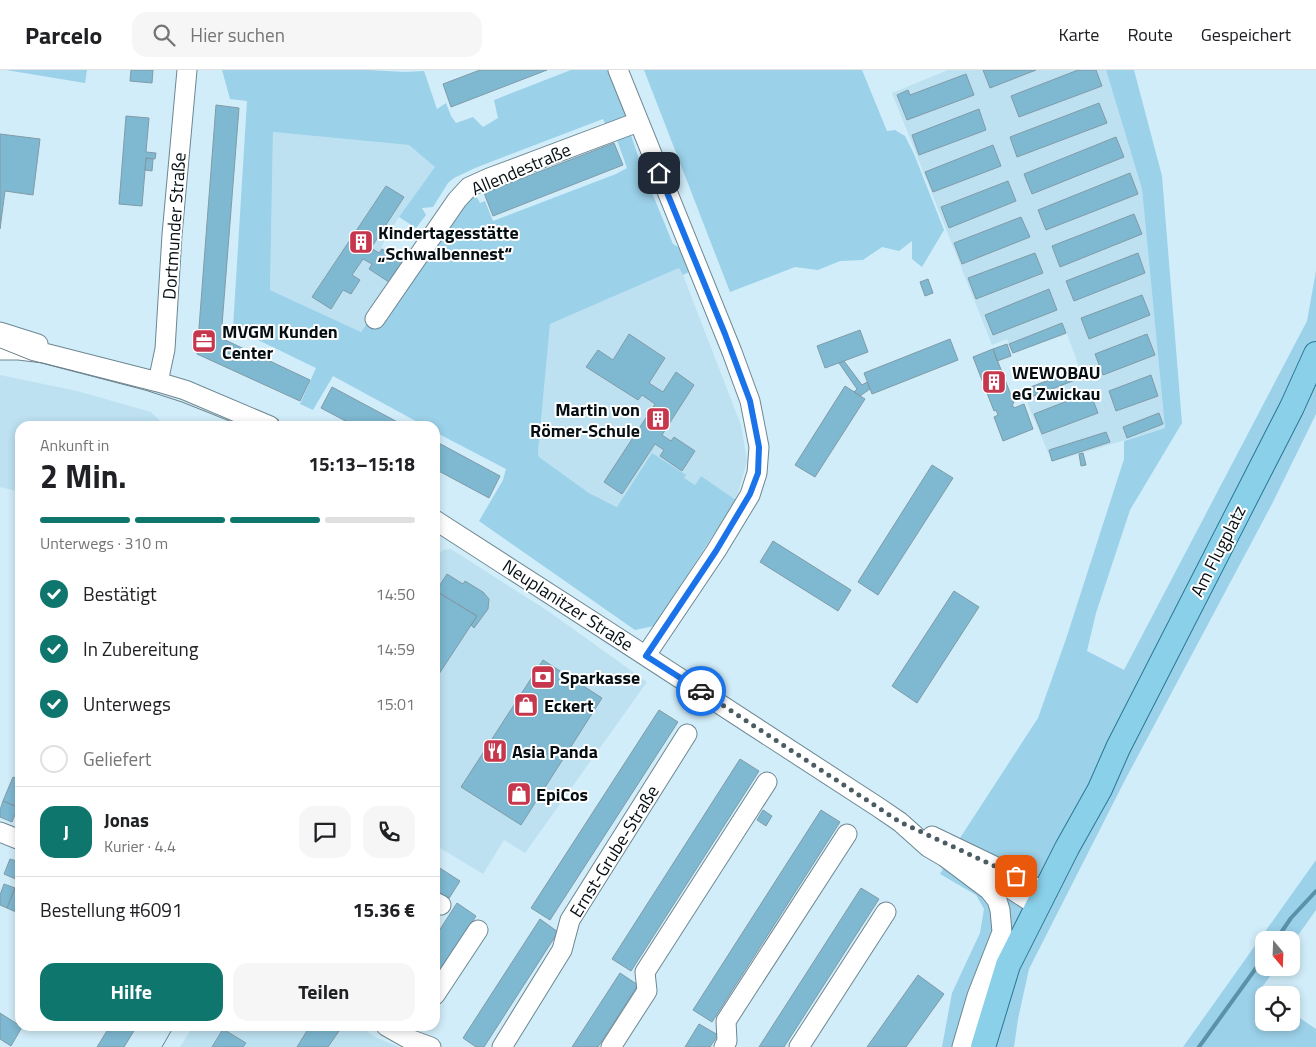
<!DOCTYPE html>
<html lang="de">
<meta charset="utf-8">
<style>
body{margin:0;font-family:"Titillium Web",sans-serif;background:#f6f6f6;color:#202124;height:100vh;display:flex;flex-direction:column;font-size:19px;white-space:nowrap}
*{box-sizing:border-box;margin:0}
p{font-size:16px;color:#757577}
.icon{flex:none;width:28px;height:28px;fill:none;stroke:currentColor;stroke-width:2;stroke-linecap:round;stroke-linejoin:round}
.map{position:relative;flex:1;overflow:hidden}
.panel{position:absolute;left:15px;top:351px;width:425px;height:610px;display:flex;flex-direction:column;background:#fff;border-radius:15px;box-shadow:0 2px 8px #0003}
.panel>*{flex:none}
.needle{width:32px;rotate:161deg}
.controls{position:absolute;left:1255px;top:861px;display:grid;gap:10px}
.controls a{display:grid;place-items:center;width:45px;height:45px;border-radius:10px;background:#fff;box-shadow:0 2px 8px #0003;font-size:25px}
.pin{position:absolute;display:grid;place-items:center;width:42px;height:42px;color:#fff;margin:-21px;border-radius:10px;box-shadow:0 2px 8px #0006}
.courier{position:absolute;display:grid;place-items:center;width:50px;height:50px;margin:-25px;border:4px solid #1a73e8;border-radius:50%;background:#fff;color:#222;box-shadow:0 1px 6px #0007}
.headline em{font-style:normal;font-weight:700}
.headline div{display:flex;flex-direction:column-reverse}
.headline{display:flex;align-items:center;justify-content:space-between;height:85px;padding:0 25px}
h1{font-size:32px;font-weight:700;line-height:38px}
.bar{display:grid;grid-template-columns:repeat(4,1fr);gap:8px 5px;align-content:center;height:60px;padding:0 25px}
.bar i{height:6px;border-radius:4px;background:#e0e0e0}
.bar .selected{background:#0f766e}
.bar p{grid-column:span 4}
.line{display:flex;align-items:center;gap:12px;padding:0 25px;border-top:1px solid #e0e0e0}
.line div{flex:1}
.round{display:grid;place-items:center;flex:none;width:52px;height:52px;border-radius:15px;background:#f6f6f6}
ol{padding:0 25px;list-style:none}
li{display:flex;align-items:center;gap:15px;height:55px}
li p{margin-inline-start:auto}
li .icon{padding:5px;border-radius:50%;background:#0f766e;color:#fff;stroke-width:4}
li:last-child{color:#757577}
li i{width:28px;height:28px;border:2px solid #e0e0e0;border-radius:50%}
.cta{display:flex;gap:10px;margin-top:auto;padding:10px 25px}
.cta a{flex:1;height:58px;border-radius:15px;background:#0f766e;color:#fff;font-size:20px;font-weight:700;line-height:58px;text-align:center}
.cta a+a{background:#f6f6f6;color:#202124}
header{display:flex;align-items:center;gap:30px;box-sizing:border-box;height:70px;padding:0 25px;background:#fff;border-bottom:1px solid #e0e0e0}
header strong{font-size:24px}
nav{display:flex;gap:28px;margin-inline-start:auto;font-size:18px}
.search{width:350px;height:45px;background:#f6f6f6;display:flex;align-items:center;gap:12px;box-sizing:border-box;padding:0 18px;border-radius:15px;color:#757577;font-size:19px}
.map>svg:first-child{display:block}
.built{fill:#bde1f1}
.green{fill:#9bd1e9}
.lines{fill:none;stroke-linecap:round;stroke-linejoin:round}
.stream{stroke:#5a92aa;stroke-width:4}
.building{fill:#7eb8d1;stroke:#819ba7}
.minor-casing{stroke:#6d8792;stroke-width:21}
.major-casing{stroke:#297895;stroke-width:26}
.minor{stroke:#fff;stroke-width:19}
.major{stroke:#8ad0e9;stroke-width:24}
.tram{stroke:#6d8088;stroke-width:1}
.done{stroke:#4c5c63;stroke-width:5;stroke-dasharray:0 9}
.route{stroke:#1a73e8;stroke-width:6}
.labels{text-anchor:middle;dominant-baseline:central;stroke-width:4;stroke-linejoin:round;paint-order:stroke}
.street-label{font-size:18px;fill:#050e12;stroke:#fff}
.poi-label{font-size:18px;font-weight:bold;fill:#050e12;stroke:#fff;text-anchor:start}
</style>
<header>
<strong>Parcelo</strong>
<div class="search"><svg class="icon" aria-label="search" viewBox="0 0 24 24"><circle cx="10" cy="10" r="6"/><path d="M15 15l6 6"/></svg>Hier suchen</div>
<nav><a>Karte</a><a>Route</a><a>Gespeichert</a></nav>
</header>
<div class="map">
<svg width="1316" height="977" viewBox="0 0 1316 977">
<rect width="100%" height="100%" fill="#d1edf9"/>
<path class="built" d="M948,0H1106L1142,119L1165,358L1052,392L1022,320L1079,297L1067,264L1012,284L1007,269L992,275L892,23Z
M273,62L409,75L436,97L399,147L381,177L405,194L361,262L270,220Z
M679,198L683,205L741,355L747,391L736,430L701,406L695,415L683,408L685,405L618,437L589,423L539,387L538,383L550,254Z
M0,305L77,321L151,342L165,356H20V422L0,417Z
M451,479L548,541L647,612L525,783L504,770L483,804L435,775V489L443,480Z
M193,956H359L377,968L399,977H180Z"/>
<path class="green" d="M6,0H87L85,13Z
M222,0H367L405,2L424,1L437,39L446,33L451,46L456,53L473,47L483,57L498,48L494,30L571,0H614L627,46L606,55L603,49L475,98L454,108L448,113L433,137L422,138L426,145L416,158L399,147L435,97L409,75L273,62L270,220L361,262L370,249L473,120L480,133L485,131L493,151L616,104L627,98L617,70L631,65L642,98L673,174L683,180L691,201L683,205L679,198L550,254L538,383L539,387L589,423L617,437L652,383L686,405L684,408L695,415L701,406L736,430L654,556L635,560L479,451L503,410L506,399L435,362V356H425L333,306L313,340L300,334L316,298L233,258L247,31L230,29Z
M644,0H862L887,61L895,60L905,66L914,84L944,160L922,197L912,189V171L899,181L882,177L863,190L840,191L818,200L795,197L730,222Z
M1106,0H1134L1162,106L1182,353L1130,440L1096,543L1087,581L1124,600L1307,251L1316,201V344L1272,434L1124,712L1029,899L1018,949L1014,977H942L952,923L980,863L984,839L976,825L940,804L960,768L1038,648L1066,569L1124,389V371L1165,358L1142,119Z
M1316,790V840L1291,875V870H1264V898H1276L1260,920L1267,925H1264V952H1291V942L1316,959V977H1183Z"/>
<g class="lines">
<path class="stream" d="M1276,870L1291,848L1316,821
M1199,977L1264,887"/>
</g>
<path class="building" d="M131,0H153L152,13L130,11Z
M480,0H547L451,37L443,14Z
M983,0H1036L990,18Z
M1078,0H1096L1102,16L1019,47L1011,26Z
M966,4L974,25L907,50L897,25L908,20L910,25Z
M1099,33L1107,53L1017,87L1010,67Z
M216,35L239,38L221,268L310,310L300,331L197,284Z
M979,39L986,60L919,85L912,65Z
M126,46L149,48L146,82L156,83L155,89L146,88L142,136L119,134Z
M0,64L40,69L33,125L5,121L0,159Z
M1116,67L1124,87L1032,124L1024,104Z
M614,73L623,95L493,146L484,123Z
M993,75L1001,96L933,122L925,102Z
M146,88L153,89L152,101L145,100Z
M1130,103L1138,124L1046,160L1038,140Z
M1008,111L1016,131L949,158L941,137Z
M386,116L404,127L371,178L379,183L382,179L405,194L392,214L369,199L372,194L363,189L352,205L360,210L351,224L343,220L331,239L312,227Z
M1134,144L1142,164L1060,197L1052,176Z
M1021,147L1030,167L962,194L954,173Z
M1035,183L1043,203L976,229L968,208Z
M1138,183L1145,203L1074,231L1066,211Z
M928,209L933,223L925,226L920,212Z
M1049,219L1057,240L993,265L985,245Z
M1142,225L1150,245L1089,269L1081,248Z
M1062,253L1066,263L1013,283L1009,274Z
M860,260L868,282L825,298L817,276Z
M629,264L665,288L649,313L663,322L676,302L694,315L662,365L671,371L674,367L695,381L682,401L660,386L664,380L655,374L622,424L604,412L655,334L642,325L638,330L586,297L598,280L613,290Z
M1147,264L1155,285L1103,305L1095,284Z
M950,269L958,290L872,324L864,303Z
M1007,274L1011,286L997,291L993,279Z
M993,279L1014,333L1012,334L1014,338L1024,334L1033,359L1003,371L994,347L998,345L996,340L994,341L973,287Z
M844,291L862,315L867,312L870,319L860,326L854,322L857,319L839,293Z
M1080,298L1083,307L1026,329L1023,320Z
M1151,305L1158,326L1116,341L1109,321Z
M845,316L865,329L815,407L795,395Z
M332,317L405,356H355L321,338Z
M1090,322L1098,343L1042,364L1034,344Z
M1159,343L1163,354L1127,368L1123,357Z
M1106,362L1110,372L1052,391L1049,380Z
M435,371L500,406L489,428L435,399Z
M1083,383L1086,395L1081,396L1079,384Z
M932,395L953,408L878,525L858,512Z
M773,471L851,520L838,541L760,492Z
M447,504L463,514L465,511L483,522L489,529L488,539L474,558L471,555L477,546L436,521Z
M436,521L477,546L435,610V523Z
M954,521L979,537L917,633L892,616Z
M543,590L602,628L521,755L461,717Z
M659,640L678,652L550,850L531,838Z
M740,689L759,701L631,901L612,889Z
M13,707L20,710V724L15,736L3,731Z
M3,731L18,737L12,752L0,747V740Z
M763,740L772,746L766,756L757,750Z
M821,740L840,752L712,952L693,940Z
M10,789L20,792L18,810L4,804Z
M435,795L460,811L448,830L435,822Z
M4,814L15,818L7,838L0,835V825Z
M15,818L20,820V833L16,842L7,838Z
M861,818L879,829L784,977H759Z
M457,833L476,846L435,910V867Z
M540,849L558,862L484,977H476L463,968Z
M620,903L638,915L598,977H572Z
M918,905L944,924L906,977H867Z
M0,943L22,957L11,976L0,969Z
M699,954L718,965L710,977H685Z
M110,956H137L124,977H97Z
M310,956H332L339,961L328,977H297Z
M223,959L246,973L243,977H212Z"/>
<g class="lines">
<defs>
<path id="minor" d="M618,0L732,282L750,331L759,377L757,403L750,425L716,481L646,585
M375,249L457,130L469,117L489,108L638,52
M0,262L38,274
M0,280H19L44,283L158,312L185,320L270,356
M158,312L165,279L172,165L187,0
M435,450C583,545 731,641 878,737L900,752L928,777L945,787L989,820L997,830L1000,840L1002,862L977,926L962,977
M0,762L20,770
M932,766L1019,808L1044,823
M980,804L1008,817L1037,836
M435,832L441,835
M435,925L478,860
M386,956L409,969L431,977
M502,977L562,880L570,850L687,664
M611,977L647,921L645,902L767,712
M724,977L727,971L726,951L847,764
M799,977L886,842"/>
<path id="major" d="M983,977L1008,895L1067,778L1100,719L1118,678L1292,337L1316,284"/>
</defs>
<use href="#minor" class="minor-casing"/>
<use href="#major" class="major-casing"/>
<use href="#minor" class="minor"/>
<use href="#major" class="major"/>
<path class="tram" d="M0,278L30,290L145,320L182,332L242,356
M162,977L174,956"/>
</g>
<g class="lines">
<path class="done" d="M701,621L900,752L1016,806"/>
<path class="route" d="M659,103L725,264L750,331L759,377L758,403L750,424L716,481L646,586L701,621"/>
</g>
<defs>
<symbol id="building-square" viewBox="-11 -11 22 22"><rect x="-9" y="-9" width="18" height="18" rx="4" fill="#c6364d" stroke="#fff"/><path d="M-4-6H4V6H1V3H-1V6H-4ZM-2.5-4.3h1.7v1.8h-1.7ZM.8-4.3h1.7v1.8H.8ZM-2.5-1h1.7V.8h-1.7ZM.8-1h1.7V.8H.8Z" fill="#fff"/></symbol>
<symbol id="office-square" viewBox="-11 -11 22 22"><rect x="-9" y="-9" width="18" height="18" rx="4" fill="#c6364d" stroke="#fff"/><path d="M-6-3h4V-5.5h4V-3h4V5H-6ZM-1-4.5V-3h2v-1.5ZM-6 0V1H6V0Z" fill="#fff"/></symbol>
<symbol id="bank-square" viewBox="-11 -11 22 22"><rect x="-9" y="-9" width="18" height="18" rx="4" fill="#c6364d" stroke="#fff"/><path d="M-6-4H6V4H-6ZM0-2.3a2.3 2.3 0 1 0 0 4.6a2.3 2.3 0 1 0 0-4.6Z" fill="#fff"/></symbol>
<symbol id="shop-square" viewBox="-11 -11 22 22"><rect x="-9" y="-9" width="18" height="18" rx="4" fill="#c6364d" stroke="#fff"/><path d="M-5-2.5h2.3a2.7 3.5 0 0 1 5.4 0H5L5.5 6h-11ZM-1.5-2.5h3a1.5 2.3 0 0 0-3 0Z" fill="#fff"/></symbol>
<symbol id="restaurant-square" viewBox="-11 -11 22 22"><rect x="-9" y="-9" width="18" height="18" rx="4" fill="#c6364d" stroke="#fff"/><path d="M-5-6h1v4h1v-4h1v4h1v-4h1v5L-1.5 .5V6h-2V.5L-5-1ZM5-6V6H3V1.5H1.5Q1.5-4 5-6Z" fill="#fff"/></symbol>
</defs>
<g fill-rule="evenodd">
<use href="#building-square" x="347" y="158" width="28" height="28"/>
<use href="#office-square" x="190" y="257" width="28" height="28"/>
<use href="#building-square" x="980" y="298" width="28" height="28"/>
<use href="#building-square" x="644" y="335" width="28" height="28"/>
<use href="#bank-square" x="529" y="593" width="28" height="28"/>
<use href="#shop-square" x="512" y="621" width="28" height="28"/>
<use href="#restaurant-square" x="481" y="667" width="28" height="28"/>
<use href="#shop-square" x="505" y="710" width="28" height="28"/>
</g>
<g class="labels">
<g class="street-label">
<text transform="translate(521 99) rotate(-23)">Allendestraße</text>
<text transform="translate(174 156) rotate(-86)">Dortmunder Straße</text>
<text transform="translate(1218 481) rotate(-63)">Am Flugplatz</text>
<text transform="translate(568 535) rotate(33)">Neuplanitzer Straße</text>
<text transform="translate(614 781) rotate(-58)">Ernst-Grube-Straße</text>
</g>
<g class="poi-label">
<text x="378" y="162">Kindertagesstätte<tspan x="378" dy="21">„Schwalbennest“</tspan></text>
<text x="222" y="261">MVGM Kunden<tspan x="222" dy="21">Center</tspan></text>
<text x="1012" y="302">WEWOBAU<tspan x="1012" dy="21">eG Zwickau</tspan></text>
<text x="640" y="339" text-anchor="end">Martin von<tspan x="640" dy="21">Römer-Schule</tspan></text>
<text x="560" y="607">Sparkasse</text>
<text x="544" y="635">Eckert</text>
<text x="512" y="681">Asia Panda</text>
<text x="536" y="724">EpiCos</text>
</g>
</g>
</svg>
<div class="controls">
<a><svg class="needle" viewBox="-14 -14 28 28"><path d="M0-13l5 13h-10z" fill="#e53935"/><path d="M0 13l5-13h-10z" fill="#757577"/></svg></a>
<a><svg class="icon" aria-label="locate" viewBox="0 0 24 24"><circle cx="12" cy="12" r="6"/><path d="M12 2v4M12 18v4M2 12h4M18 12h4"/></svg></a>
</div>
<div class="pin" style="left:1016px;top:806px;background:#ea580c"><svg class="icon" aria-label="bag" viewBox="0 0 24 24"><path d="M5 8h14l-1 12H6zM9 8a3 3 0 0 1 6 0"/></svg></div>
<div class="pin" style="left:659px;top:103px;background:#1f2937"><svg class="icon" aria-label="home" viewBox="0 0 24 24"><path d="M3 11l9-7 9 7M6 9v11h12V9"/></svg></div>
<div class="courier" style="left:701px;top:621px"><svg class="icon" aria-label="car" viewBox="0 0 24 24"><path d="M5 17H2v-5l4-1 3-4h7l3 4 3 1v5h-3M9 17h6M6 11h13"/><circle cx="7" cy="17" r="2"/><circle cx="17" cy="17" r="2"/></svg></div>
<section class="panel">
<div class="headline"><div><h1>2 Min.</h1><p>Ankunft in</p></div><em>15:13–15:18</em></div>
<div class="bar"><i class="selected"></i><i class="selected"></i><i class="selected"></i><i></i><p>Unterwegs · 310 m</p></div>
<ol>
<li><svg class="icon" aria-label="check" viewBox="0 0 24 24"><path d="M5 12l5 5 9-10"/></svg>Bestätigt<p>14:50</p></li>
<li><svg class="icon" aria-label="check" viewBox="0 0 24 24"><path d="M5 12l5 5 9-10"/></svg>In Zubereitung<p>14:59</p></li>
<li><svg class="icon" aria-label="check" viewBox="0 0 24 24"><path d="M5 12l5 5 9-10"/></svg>Unterwegs<p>15:01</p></li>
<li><i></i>Geliefert</li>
</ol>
<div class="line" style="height:90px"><b class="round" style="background:#0f766e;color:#fff">J</b><div><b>Jonas</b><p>Kurier · 4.4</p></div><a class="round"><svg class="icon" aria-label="chat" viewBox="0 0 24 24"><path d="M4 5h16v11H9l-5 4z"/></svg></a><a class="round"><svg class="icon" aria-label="phone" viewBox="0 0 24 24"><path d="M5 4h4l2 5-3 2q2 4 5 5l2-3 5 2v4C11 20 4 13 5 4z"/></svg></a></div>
<div class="line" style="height:65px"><div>Bestellung #6091</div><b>15.36 €</b></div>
<div class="cta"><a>Hilfe</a><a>Teilen</a></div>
</section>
</div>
